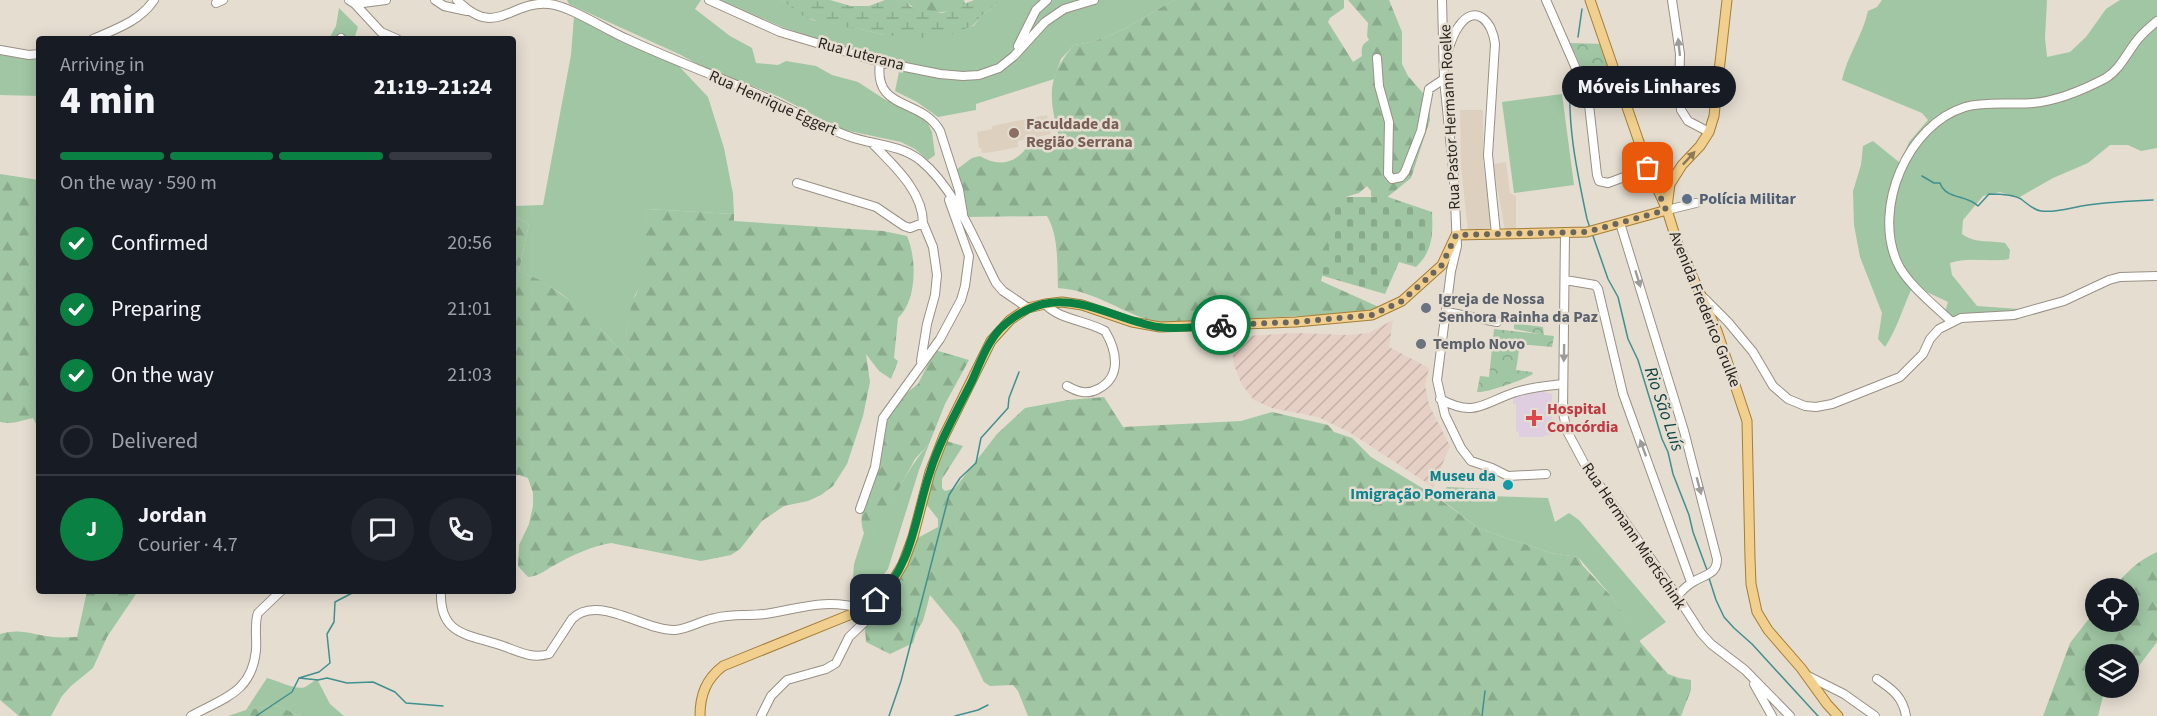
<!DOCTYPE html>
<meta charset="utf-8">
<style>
body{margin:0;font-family:"Source Sans 3",sans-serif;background:#20242c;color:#f1f3f6;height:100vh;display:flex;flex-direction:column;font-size:22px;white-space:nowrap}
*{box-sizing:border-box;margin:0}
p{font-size:20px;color:#9ea1a6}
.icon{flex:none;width:33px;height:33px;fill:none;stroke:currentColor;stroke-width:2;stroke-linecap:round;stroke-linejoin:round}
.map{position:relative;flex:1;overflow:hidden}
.sheet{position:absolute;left:36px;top:36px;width:480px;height:558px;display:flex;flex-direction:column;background:#171b24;border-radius:6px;box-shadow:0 3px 15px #0003}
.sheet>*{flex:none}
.tools{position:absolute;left:2085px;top:578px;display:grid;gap:12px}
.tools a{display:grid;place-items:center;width:54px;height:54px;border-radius:50%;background:#171b24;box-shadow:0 3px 15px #0003;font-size:30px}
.pin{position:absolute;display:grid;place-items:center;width:51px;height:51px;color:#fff;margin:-26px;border-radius:12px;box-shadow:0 3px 9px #0006}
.courier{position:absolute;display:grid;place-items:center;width:60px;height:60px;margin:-30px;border:4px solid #0b8043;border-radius:50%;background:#fff;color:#222;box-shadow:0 2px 8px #0007}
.bubble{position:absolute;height:42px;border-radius:21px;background:#171b24;box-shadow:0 3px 15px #0003;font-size:20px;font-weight:800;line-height:42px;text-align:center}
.headline em{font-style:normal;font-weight:800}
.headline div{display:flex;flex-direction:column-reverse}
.headline{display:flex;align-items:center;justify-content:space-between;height:102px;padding:0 24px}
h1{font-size:39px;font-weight:800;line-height:45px}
.bar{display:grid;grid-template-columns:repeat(4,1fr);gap:9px 6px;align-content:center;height:72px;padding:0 24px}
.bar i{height:8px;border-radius:4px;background:#363941}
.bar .current{background:#0b8043}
.bar p{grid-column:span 4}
.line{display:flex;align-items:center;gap:15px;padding:0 24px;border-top:2px solid #363941}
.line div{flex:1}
.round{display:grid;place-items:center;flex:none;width:63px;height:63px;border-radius:32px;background:#20242c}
ol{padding:0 24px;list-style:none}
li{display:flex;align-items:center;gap:18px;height:66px}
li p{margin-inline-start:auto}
li .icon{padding:6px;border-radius:50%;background:#0b8043;color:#fff;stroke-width:4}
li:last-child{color:#9ea1a6}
li i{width:33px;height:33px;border:3px solid #363941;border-radius:50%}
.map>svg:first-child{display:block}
.built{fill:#ddd0be}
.industrial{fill:url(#industrial-furrows)}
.medical{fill:#decee0}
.green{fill:#a0c6a3}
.forest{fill:url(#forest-firs)}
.wetland{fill:url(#wetland-marsh)}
.cemetery{fill:url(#cemetery-stones)}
.park{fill:url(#park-crowns)}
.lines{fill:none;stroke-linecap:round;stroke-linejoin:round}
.stream{stroke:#409090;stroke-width:1.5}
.minor-casing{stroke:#989085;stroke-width:10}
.major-casing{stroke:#a47e36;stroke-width:11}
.minor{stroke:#fff;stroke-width:8}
.major{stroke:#f1cf8e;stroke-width:9}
.oneway{fill:#9e9c9a}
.oneway2{fill:#8c7a56}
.done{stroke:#6a655d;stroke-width:6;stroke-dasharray:0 10.8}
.route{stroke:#0b8043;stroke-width:8}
.education-dot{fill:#8d6e63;stroke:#e5ddd0;stroke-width:2}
.service-dot{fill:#5c6f8a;stroke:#e5ddd0;stroke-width:2}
.worship-dot{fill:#6b7280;stroke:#e5ddd0;stroke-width:2}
.health-dot{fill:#e0444e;stroke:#e5ddd0;stroke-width:2}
.culture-dot{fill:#0f9aa8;stroke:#e5ddd0;stroke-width:2}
.labels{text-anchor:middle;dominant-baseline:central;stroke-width:5;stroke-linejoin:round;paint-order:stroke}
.street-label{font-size:16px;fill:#27241f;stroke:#e5ddd0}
.education-label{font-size:16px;font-weight:bold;fill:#785e54;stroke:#e5ddd0;text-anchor:start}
.service-label{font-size:16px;font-weight:bold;fill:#4e5e75;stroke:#e5ddd0;text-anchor:start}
.worship-label{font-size:16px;font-weight:bold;fill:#5b616d;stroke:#e5ddd0;text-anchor:start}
.health-label{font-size:16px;font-weight:bold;fill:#be3a42;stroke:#e5ddd0;text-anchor:start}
.culture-label{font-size:16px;font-weight:bold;fill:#0d838f;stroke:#e5ddd0;text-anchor:end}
.water-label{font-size:18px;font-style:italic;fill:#104546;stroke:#e5ddd0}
</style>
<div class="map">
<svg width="2157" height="716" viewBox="0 0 2157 716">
<defs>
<pattern id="industrial-furrows" width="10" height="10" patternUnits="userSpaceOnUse" patternTransform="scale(1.5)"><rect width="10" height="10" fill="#e6cfc5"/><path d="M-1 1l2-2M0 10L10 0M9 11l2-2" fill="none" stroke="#c5b2a9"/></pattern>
<pattern id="forest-firs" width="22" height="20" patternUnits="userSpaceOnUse" patternTransform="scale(1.5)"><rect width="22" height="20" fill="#a0c6a3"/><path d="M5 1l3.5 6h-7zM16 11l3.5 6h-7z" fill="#8aaa8c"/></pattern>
<pattern id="wetland-marsh" width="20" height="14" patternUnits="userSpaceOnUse" patternTransform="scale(1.5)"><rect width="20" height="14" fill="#a0c6a3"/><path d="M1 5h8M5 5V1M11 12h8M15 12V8" fill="none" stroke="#8aaa8c"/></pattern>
<pattern id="cemetery-stones" width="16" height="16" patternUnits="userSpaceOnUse" patternTransform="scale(1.5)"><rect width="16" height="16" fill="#a0c6a3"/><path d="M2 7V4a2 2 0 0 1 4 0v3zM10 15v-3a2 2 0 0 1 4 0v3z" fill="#8aaa8c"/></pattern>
<pattern id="park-crowns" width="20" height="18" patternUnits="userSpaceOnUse" patternTransform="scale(1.5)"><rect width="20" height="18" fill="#a0c6a3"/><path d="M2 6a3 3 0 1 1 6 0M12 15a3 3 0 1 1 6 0" fill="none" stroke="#8aaa8c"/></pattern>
</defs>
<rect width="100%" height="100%" fill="#e5ddd0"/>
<path class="built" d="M1460,110H1483V163L1493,227L1468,231L1461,167Z
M1047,115L1051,134L1018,141V147L993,152L982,153L981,148H979L977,132L992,129V126Z
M1506,162L1510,193L1516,196V231H1505L1493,164Z"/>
<path class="industrial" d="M1393,320L1389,347L1429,368L1425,385L1429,405L1450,446L1433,487L1349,432L1318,417L1272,408L1254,400L1242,385L1234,365L1230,337L1297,333L1347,335L1369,333Z"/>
<path class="medical" d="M1546,389V393L1552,394V435H1545L1544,437H1519V432L1516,431V404H1513V398Z"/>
<path class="green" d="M567,0H701L695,9L730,36L752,48L756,63L778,65L786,61L816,66L832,75L858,82L884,99L926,120L932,132L935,155L928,160L915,149L901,142L840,129L780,97L703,67L681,55L569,4Z
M721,0H782L812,20L865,30L884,35L974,26L980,17L997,4V0H1175C1139,18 1116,40 1074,45L1061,59L1054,79L976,104V110L938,117L917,102L895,91L900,67L782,27Z
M1882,0H2047L2045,38L2047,57L2070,52L2086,37L2106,9L2120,0H2157V148L2141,151L2128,145H2110L2088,163L2053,178L2018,198L2000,192L1983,196L1963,220L1962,234C1976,244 1989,240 2005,243L2010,250L2009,259C1989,263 1969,256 1950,263L1952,275L1977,306L2019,309L2017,320L1973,321L1944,315L1948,302L1929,293L1911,290C1902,310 1897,329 1885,347L1878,339L1882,313L1860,257L1854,225L1853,191L1861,165L1863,146L1873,141L1900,163L1909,142L1928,120L1922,113L1842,80C1847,56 1863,35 1868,11L1877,7Z
M339,8L358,27L354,39H329L336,26Z
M574,17L675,62L708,97L724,148L733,194L734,214L647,209C646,231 648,277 635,295L626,332L631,362C594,321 572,293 519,271L529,224L513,216V206L543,205L571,55Z
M0,47L21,51L39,52V96L0,95Z
M1562,94L1574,185L1514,193L1502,102Z
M929,444L919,470L888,569L874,587L865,593L863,584L853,577L854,564L864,533H871C893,505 905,470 929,444Z
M1447,487L1489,489V496L1548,498L1555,522L1569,513L1579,520L1666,622L1639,641L1613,598L1578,557L1551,553L1478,528L1438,497Z
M267,678C276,680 297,691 305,687C308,686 313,681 317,679L330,704L344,716H300L276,705L246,710Z"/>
<path class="forest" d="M905,0H964L965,4C947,14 920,18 905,0Z
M1175,0H1344V8L1330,18L1328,22L1353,62L1362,56C1361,48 1362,44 1369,40L1367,36L1368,23L1348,0H1389L1402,32V64L1408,76L1429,100L1430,120L1411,178L1385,199H1376L1371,196V191L1367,186L1359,193L1342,198L1321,281L1381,308L1360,313L1160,323C1124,315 1095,290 1058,288C1057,265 1059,236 1047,216L965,217L956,170L972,158L980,156C997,167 1015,164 1027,147L1060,142C1050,101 1044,79 1074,45C1116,40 1139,18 1175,0Z
M0,174L39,180V430L33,418C21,420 14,425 0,422Z
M647,209L734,214V221L883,231L907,236C917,259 917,301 898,318L894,358L898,361L891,379L879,371L866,354L870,382L863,416L847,464L833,486L821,495L808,501L784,506L762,521L740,549L731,555L701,561L611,543C591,546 571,556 553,566C544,571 539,576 528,577L518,566L519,545L529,524L533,506V493L528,478L519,475L513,476V216L529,224L519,271L542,281L584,310L630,361L626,332L632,303L638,290L643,269Z
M935,350L969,360L945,404L929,444L915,459L882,520L871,533H864C858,518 864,502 872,490L889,407L918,384Z
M1104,397L1123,427L1241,421L1272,412L1328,425L1334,432L1352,438L1371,457L1437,497L1478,528L1551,553L1578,557L1583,566L1613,598L1641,643L1668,674L1679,678L1691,680V690L1681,716H1028L1018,691L1013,685L990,686L984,682L959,630L930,595L923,621L916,633L913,643L890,654L866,642L865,627L883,612L894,593L912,541L938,527V519L919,495L926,472L940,439L963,446L942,479V488L945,491L955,488L997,434L1025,408L1068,400Z
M2157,552V642L2138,667L2129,676L2128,654H2096V687H2113L2103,696L2098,716H2043L2070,643L2095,611L2096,621H2128V588H2114C2126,572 2139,560 2157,552Z
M87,591H138L107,637L93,668L71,686L62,696L51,716H19L0,700V634C23,628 31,635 53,637C61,638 69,637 77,637Z
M276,705L300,716H228L246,710Z"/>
<path class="wetland" d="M782,0H830L851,6H869L885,0H905L911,7L942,13L974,0H997V4L980,17L974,25L947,36L926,38L884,35L865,30L825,24L803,16Z"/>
<path class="cemetery" d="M1333,197H1388L1432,212C1433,234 1433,251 1416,267L1399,262L1385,294L1313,273L1327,247Z"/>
<path class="park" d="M1570,43L1605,44L1621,90L1595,98Z
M1514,323L1543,327L1544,335L1554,336L1552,347L1520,344L1516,370L1532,372L1533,374C1523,380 1487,393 1477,392L1480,376L1489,377L1494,329L1540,334L1514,329Z"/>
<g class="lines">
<path class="stream" d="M1578,37L1582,9
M1571,72C1566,121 1577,172 1587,219L1590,228
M1922,176L1934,183H1940C1946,200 1966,194 1978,206L1989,194C1999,194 2013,194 2021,199C2028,204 2033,210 2041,211C2057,213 2072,207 2088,205C2110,202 2131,201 2153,200
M1593,236L1608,279L1618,297L1628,339L1638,360L1662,439L1668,452L1673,474L1689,515L1693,532L1707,570
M1709,578L1716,600L1724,617L1734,628L1752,644L1818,716
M299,678L318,680L327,678L347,683L373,682L395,692L406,703L443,706
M256,716L292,692L299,678L319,672L330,663L327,634L334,622L335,602L356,591
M889,716L901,681L949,495L960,478L976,463L981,438L1008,408L1009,398L1019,372
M955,716L978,710L988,705
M1482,716L1485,691"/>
<defs>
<path id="minor" d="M349,0L355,4L386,0
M435,0L444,6L467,11
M457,0C496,40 510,0 549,4C570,6 606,30 627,39C668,58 711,74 753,92C785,106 815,124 848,136C872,145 899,144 920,160C956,189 976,244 996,283L1003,291L1028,308
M709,0L780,32L880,62L940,74L963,76L979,75L999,68L1014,56L1045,22L1064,9L1094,0
M1442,0L1444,79L1454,179L1457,246L1451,271L1437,380L1445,415L1461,448L1471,461L1492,468L1508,476L1546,474
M1546,0L1588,96L1597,175L1599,181L1608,183L1648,168
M1672,0L1680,54L1679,93L1681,110L1688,121L1709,132
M216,3L223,0
M355,4L381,32L397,39
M341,38L342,39
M93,39C116,29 140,21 154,0
M1018,46L1036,10L1047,0
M0,50L29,55L39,54
M1445,57C1450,47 1452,35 1459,26C1476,2 1493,23 1495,44L1488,155L1496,234
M1377,58L1379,86L1389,122L1388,174L1392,179L1401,177L1405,172L1421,131L1429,89L1444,79
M880,62C873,112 921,97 940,131L959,190L963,214
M797,183L876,207L904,226L910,228L923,223C923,191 893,165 872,143
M1667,210L1696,203
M1620,223L1684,431L1717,559C1717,575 1705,574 1693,582C1687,585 1682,591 1677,596
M1565,233L1563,413L1567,431L1584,463L1677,596L1701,633L1711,644L1745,670L1790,716
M1565,280L1595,285L1598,289L1623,394L1691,582
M1704,298L1728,322L1753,352L1773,386L1788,399L1805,406L1816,407L1832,404L1900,377L1923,354L1930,339L1939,329L1961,318L2014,315L2064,301L2109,280L2120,277L2157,276
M1045,304C1060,320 1085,320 1105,331C1117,351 1122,377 1098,389C1087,395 1078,392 1067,386
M1447,312L1497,322
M1952,322C1935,306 1906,283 1897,262C1873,208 1907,125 1965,107C1987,101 2011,105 2033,103C2057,101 2085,89 2106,78C2119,70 2126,55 2135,43C2141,34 2149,28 2157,21
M921,361L927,324L935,295L937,275L933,247L923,223
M1440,399C1476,418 1482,403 1516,392C1531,387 1548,386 1563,384
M860,509L875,467L883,418L940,339L961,300L965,286L969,256L949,200
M441,591C439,637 470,634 503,646C520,652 531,659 549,654L572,619C597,593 644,631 675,630C689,629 702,620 715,618C731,614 748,616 765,614C803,608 824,598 864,609
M1808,676L1844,694L1875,716
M1877,679C1892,689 1903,697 1906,716
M1754,684L1772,716
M191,716C223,698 252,693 256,650C257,638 254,623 258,613L281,591
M761,716L771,696L787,680L826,669L836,663L849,637L877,610L879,604L877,600"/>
<path id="major" d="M1590,0L1648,168L1667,210L1677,242L1717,331L1747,421L1750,558L1751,584L1757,612L1768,630L1801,668L1827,704L1838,716
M1667,207L1670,184L1682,165L1700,146L1709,132L1714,116L1727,0
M700,716C700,695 706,679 723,666L864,609L888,589L903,564L913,537L930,472L944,436L991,341L1010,320L1028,308L1045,304L1062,302L1082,305L1132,322L1160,327L1296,322L1372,315L1402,301L1442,265L1456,235L1587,232L1667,210"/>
</defs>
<use href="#minor" class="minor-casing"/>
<use href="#major" class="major-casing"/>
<use href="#minor" class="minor"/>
<use href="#major" class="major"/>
</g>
<defs><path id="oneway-solid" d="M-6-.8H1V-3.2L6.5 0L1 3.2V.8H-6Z" transform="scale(1.5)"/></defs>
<g class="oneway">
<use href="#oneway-solid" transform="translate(1679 47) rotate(-96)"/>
<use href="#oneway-solid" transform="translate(1638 279) rotate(73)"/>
<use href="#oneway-solid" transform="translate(1564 353) rotate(91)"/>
<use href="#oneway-solid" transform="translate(1643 448) rotate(-110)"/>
<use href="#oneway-solid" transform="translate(1699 486) rotate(75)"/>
</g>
<use class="oneway2" href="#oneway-solid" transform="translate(1689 158) rotate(-47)"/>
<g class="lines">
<path class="done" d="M1221,325L1296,322L1372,315L1402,301L1442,265L1456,235L1587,232L1666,210L1648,168"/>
<path class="route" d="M876,600C913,566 915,516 930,472C940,440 957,411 972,381C980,363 987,343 1000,329C1012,317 1027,308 1043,304C1082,295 1120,321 1158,327C1178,330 1201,326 1221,325"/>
</g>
<circle class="education-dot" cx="1014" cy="133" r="6"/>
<circle class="service-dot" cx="1687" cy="199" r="6"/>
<g class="worship-dot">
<circle cx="1426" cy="308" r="6"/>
<circle cx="1421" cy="344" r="6"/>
</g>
<path class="health-dot" d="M1531 409h6v6h6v6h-6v6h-6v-6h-6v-6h6z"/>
<circle class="culture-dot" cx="1508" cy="485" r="6"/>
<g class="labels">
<g class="street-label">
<text transform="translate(861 54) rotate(15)">Rua Luterana</text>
<text transform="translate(773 103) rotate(24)">Rua Henrique Eggert</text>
<text transform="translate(1450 117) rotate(-93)">Rua Pastor Hermann Roelke</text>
<text transform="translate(1705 309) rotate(68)">Avenida Frederico Grulke</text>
<text transform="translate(1634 536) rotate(56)">Rua Hermann Miertschink</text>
</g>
<g class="education-label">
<text x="1026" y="124">Faculdade da<tspan x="1026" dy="18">Região Serrana</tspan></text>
</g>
<g class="service-label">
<text x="1699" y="199">Polícia Militar</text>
</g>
<g class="worship-label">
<text x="1438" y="299">Igreja de Nossa<tspan x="1438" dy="18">Senhora Rainha da Paz</tspan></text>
<text x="1433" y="344">Templo Novo</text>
</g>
<g class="health-label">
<text x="1547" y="409">Hospital<tspan x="1547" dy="18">Concórdia</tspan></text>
</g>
<g class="culture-label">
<text x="1496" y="476">Museu da<tspan x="1496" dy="18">Imigração Pomerana</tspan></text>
</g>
<g class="water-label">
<text transform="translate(1664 409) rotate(71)">Rio São Luís</text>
</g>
</g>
</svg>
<div class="tools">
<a><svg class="icon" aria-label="locate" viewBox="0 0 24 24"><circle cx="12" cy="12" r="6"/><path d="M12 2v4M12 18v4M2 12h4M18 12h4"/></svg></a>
<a><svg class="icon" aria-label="layers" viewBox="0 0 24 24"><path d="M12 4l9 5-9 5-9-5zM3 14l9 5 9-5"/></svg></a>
</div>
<div class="pin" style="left:1648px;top:168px;background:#ea580c"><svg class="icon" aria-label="bag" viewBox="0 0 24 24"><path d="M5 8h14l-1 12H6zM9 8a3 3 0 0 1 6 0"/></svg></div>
<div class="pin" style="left:876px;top:600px;background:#1f2937"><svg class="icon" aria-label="home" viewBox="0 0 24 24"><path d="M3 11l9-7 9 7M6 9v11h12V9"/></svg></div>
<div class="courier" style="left:1221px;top:325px"><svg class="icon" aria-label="bike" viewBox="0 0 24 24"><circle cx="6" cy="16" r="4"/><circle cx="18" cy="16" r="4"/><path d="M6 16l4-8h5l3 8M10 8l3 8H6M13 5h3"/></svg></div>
<div class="bubble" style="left:1562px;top:66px;width:174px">Móveis Linhares</div>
<section class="sheet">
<div class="headline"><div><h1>4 min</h1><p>Arriving in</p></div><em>21:19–21:24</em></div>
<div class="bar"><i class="current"></i><i class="current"></i><i class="current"></i><i></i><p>On the way · 590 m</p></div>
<ol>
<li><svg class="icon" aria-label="check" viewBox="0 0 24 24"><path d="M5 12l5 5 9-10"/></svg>Confirmed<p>20:56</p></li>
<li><svg class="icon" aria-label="check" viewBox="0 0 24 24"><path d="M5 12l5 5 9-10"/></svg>Preparing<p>21:01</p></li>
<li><svg class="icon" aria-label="check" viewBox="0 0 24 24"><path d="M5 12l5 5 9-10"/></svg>On the way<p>21:03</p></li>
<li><i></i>Delivered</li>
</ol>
<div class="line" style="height:108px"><b class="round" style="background:#0b8043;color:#fff">J</b><div><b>Jordan</b><p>Courier · 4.7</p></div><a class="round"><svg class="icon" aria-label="chat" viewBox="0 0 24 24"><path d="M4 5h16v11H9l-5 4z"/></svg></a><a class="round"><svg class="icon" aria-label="phone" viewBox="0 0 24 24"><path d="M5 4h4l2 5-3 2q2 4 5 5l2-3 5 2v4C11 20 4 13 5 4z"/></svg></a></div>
</section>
</div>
